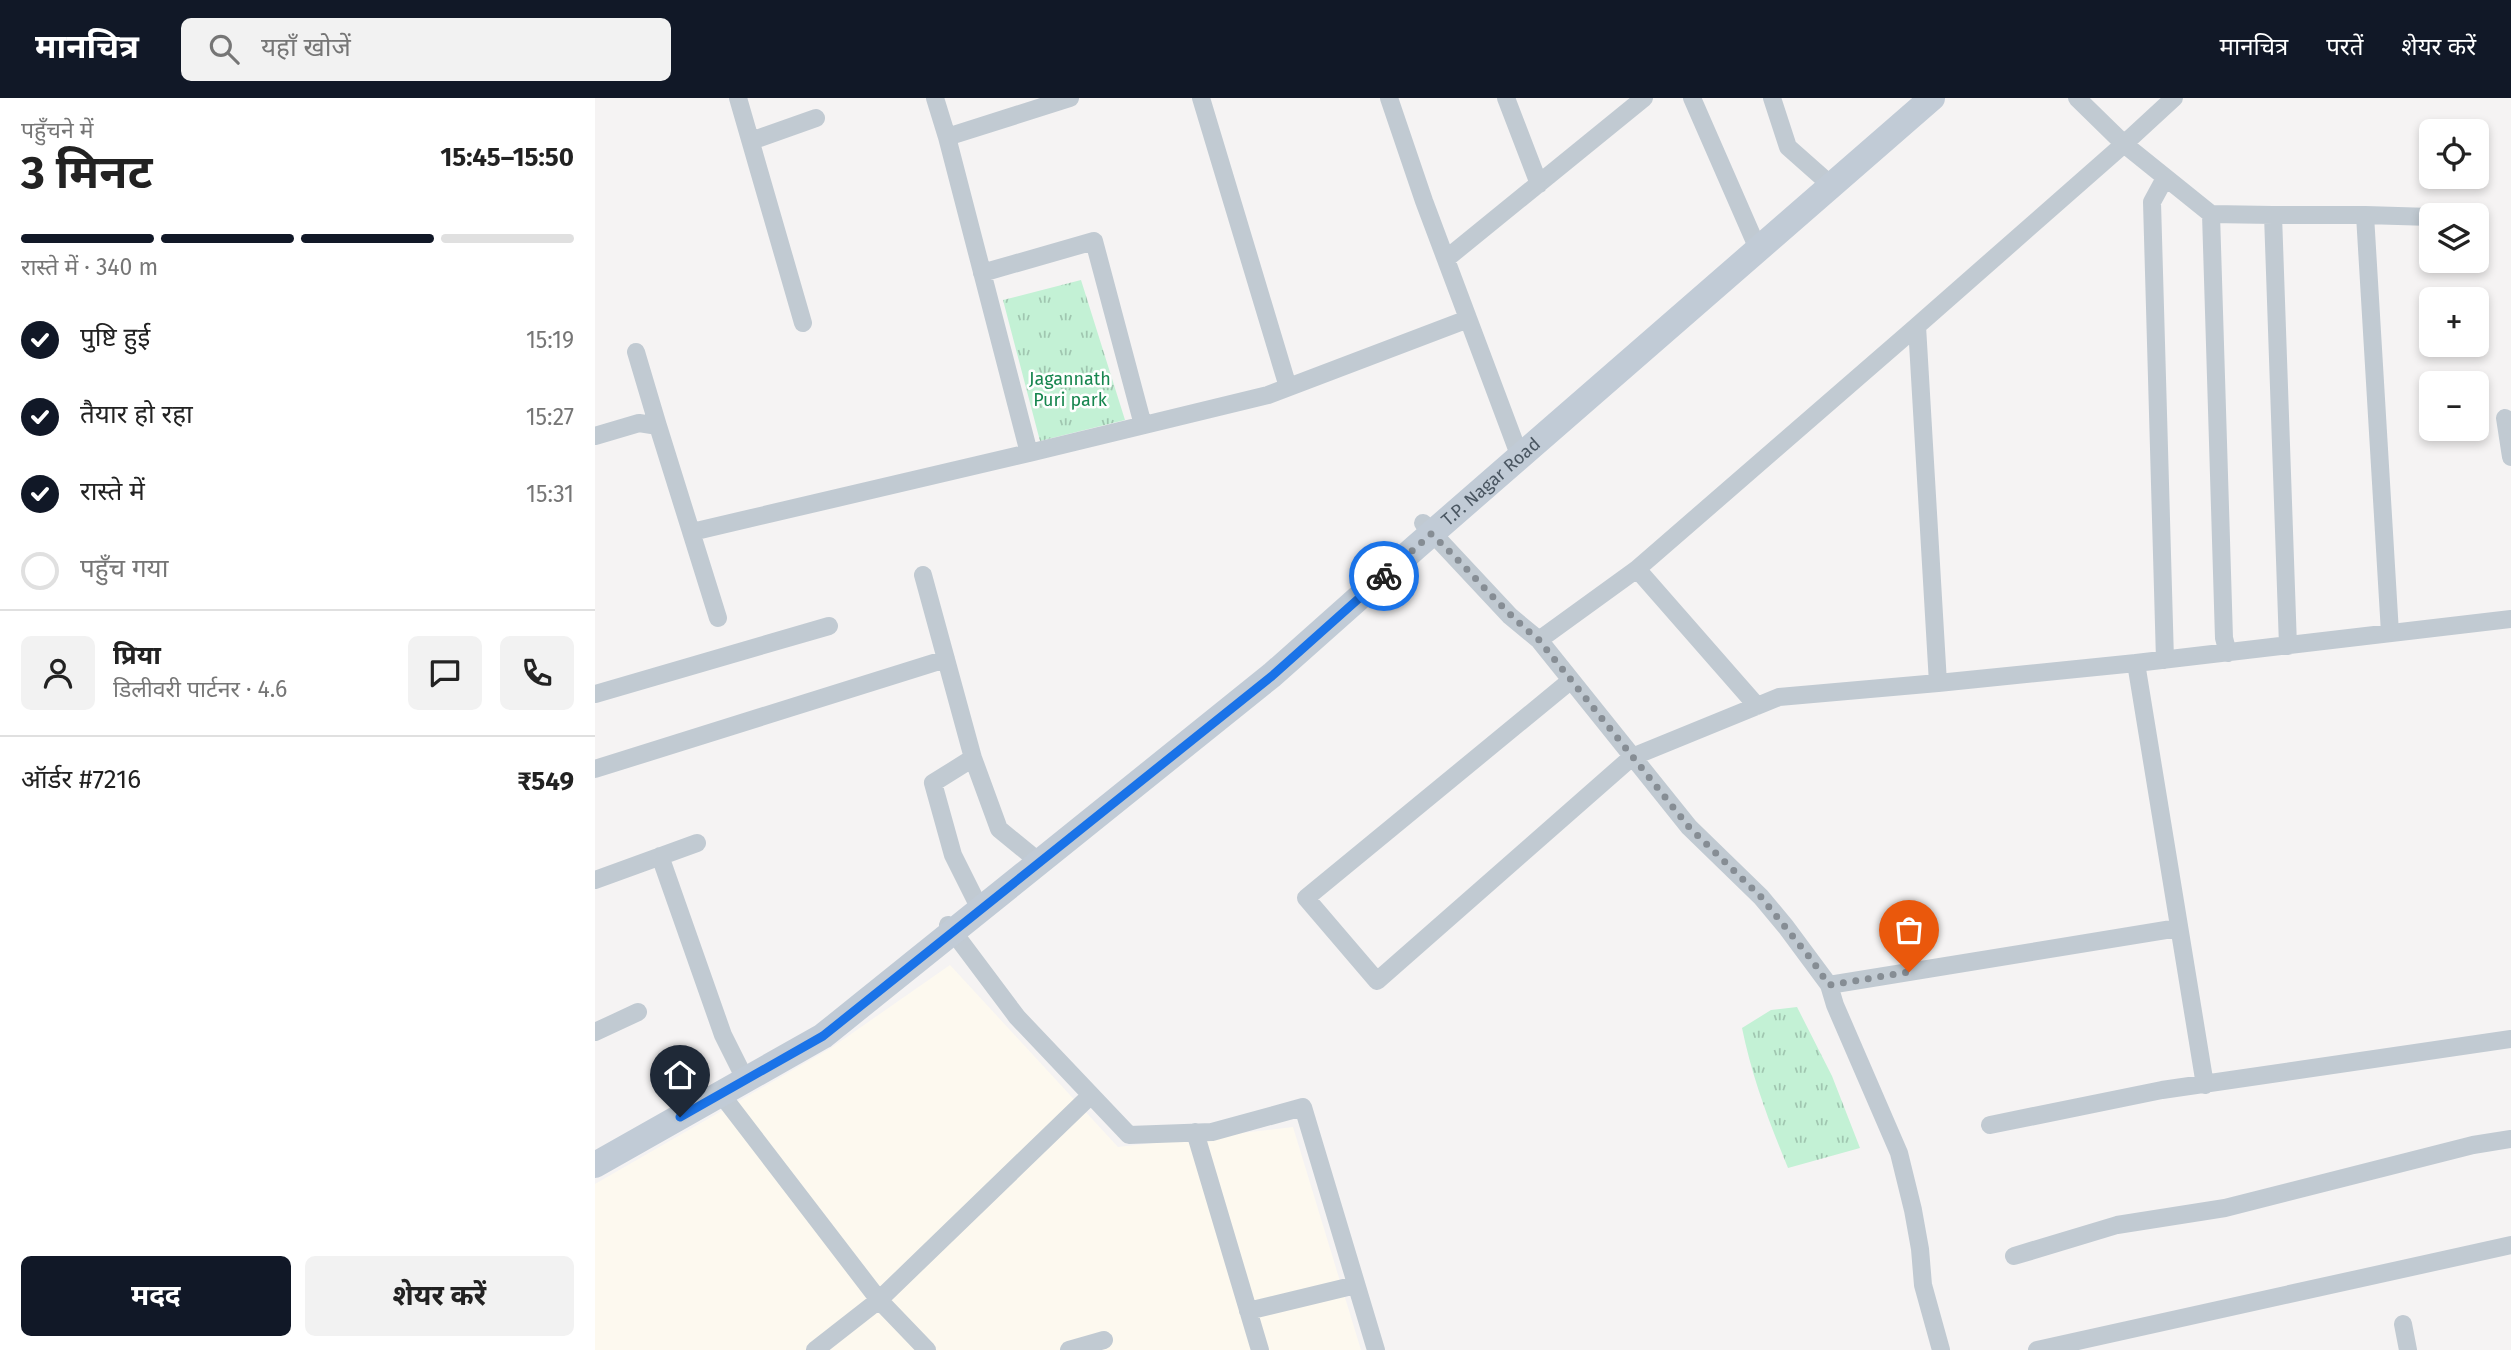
<!DOCTYPE html>
<html lang="hi">
<meta charset="utf-8">
<style>
body{margin:0;font-family:"Fira Sans","Noto Sans Devanagari",sans-serif;background:#f2f2f2;color:#222;height:100vh;display:flex;flex-direction:column;font-size:26px;white-space:nowrap}
*{box-sizing:border-box;margin:0}
p{font-size:23px;color:#767676}
.icon{flex:none;width:38px;height:38px;fill:none;stroke:currentColor;stroke-width:2;stroke-linecap:round;stroke-linejoin:round}
.map{position:relative;flex:1;overflow:hidden}
.details{display:flex;flex-direction:column;background:#fff;width:595px}
.details>*{flex:none}
.fabs{position:absolute;left:1824px;top:21px;display:grid;gap:14px}
.fabs a{display:grid;place-items:center;width:70px;height:70px;border-radius:10px;background:#fff;box-shadow:0 4px 10px #0003;font-size:35px}
.pin{position:absolute;display:grid;place-items:center;width:60px;height:60px;color:#fff;margin:-72px -30px;border-radius:50% 50% 50% 0;rotate:-45deg;box-shadow:0 0 7px #0007}
.pin .icon{rotate:45deg}
.courier{position:absolute;display:grid;place-items:center;width:70px;height:70px;margin:-35px;border:5px solid #1a73e8;border-radius:50%;background:#fff;color:#222;box-shadow:0 2px 9px #0007}
.headline em{font-style:normal;font-weight:700}
.headline div{display:flex;flex-direction:column-reverse}
.headline{display:flex;align-items:center;justify-content:space-between;height:119px;padding:0 21px}
h1{font-size:46px;font-weight:700;line-height:52px}
.bar{display:grid;grid-template-columns:repeat(4,1fr);gap:10px 7px;align-content:center;height:84px;padding:0 21px}
.bar i{height:9px;border-radius:5px;background:#e0e0e0}
.bar .selected{background:#111827}
.bar p{grid-column:span 4}
.line{display:flex;align-items:center;gap:18px;padding:0 21px;border-top:2px solid #e0e0e0}
.line div{flex:1}
.round{display:grid;place-items:center;flex:none;width:74px;height:74px;border-radius:10px;background:#f2f2f2}
ol{padding:0 21px;list-style:none}
li{display:flex;align-items:center;gap:21px;height:77px}
li p{margin-inline-start:auto}
li .icon{padding:7px;border-radius:50%;background:#111827;color:#fff;stroke-width:4}
li:last-child{color:#767676}
li i{width:38px;height:38px;border:4px solid #e0e0e0;border-radius:50%}
.primary-button{display:flex;gap:14px;margin-top:auto;padding:14px 21px}
.primary-button a{flex:1;height:80px;border-radius:10px;background:#111827;color:#fff;font-size:28px;font-weight:700;line-height:80px;text-align:center}
.primary-button a+a{background:#f2f2f2;color:#222}
header{display:flex;align-items:center;gap:42px;box-sizing:border-box;height:98px;padding:0 35px;background:#111827;color:#fff}
header strong{font-size:33px}
nav{display:flex;gap:38px;margin-inline-start:auto;font-size:24px}
.search{width:490px;height:63px;background:#f2f2f2;display:flex;align-items:center;gap:18px;box-sizing:border-box;padding:0 24px;border-radius:10px;color:#767676;font-size:26px}
main{display:flex;flex:1;min-height:0}
.map>svg:first-child{display:block}
.commercial{fill:#fdf9ef}
.park{fill:url(#park-tufts)}
.lines{fill:none;stroke-linecap:round;stroke-linejoin:round}
.street{stroke:#c1cad2;stroke-width:18}
.secondary{stroke:#c1cbd6;stroke-width:26}
.done{stroke:#868d94;stroke-width:7;stroke-dasharray:0 12.6}
.route{stroke:#1a73e8;stroke-width:9}
.labels{text-anchor:middle;dominant-baseline:central;stroke-width:5;stroke-linejoin:round;paint-order:stroke}
.park-label{font-size:18px;fill:#17864f;stroke:#fff}
.street-label{font-size:18px;fill:#4a5661;stroke:#fff}
</style>
<header>
<strong>मानचित्र</strong>
<div class="search"><svg class="icon" aria-label="search" viewBox="0 0 24 24"><circle cx="10" cy="10" r="6"/><path d="M15 15l6 6"/></svg>यहाँ खोजें</div>
<nav><a>मानचित्र</a><a>परतें</a><a>शेयर करें</a></nav>
</header>
<main>
<section class="details">
<div class="headline"><div><h1>3 मिनट</h1><p>पहुँचने में</p></div><em>15:45–15:50</em></div>
<div class="bar"><i class="selected"></i><i class="selected"></i><i class="selected"></i><i></i><p>रास्ते में · 340 m</p></div>
<ol>
<li><svg class="icon" aria-label="check" viewBox="0 0 24 24"><path d="M5 12l5 5 9-10"/></svg>पुष्टि हुई<p>15:19</p></li>
<li><svg class="icon" aria-label="check" viewBox="0 0 24 24"><path d="M5 12l5 5 9-10"/></svg>तैयार हो रहा<p>15:27</p></li>
<li><svg class="icon" aria-label="check" viewBox="0 0 24 24"><path d="M5 12l5 5 9-10"/></svg>रास्ते में<p>15:31</p></li>
<li><i></i>पहुँच गया</li>
</ol>
<div class="line" style="height:126px"><a class="round"><svg class="icon" aria-label="person" viewBox="0 0 24 24"><circle cx="12" cy="8" r="4"/><path d="M4 21q1-7 8-7t8 7"/></svg></a><div><b>प्रिया</b><p>डिलीवरी पार्टनर · 4.6</p></div><a class="round"><svg class="icon" aria-label="chat" viewBox="0 0 24 24"><path d="M4 5h16v11H9l-5 4z"/></svg></a><a class="round"><svg class="icon" aria-label="phone" viewBox="0 0 24 24"><path d="M5 4h4l2 5-3 2q2 4 5 5l2-3 5 2v4C11 20 4 13 5 4z"/></svg></a></div>
<div class="line" style="height:91px"><div>ऑर्डर #7216</div><b>₹549</b></div>
<div class="primary-button"><a>मदद</a><a>शेयर करें</a></div>
</section>
<div class="map">
<svg width="1916" height="1252" viewBox="0 0 1916 1252">
<defs>
<pattern id="park-tufts" width="24" height="20" patternUnits="userSpaceOnUse" patternTransform="scale(1.75)"><rect width="24" height="20" fill="#c3f1d5"/><path d="M3 7l-1-3M5 7V3M7 7l1-3M15 17l-1-3M17 17v-4M19 17l1-3" fill="none" stroke="#a0c6b0"/></pattern>
</defs>
<rect width="100%" height="100%" fill="#f5f3f3"/>
<path class="commercial" d="M355,867L523,1049L698,1029L766,1252H0V1086L236,950Z"/>
<path class="park" d="M486,182L530,322L445,343L408,202Z
M1202,909L1237,978L1265,1050L1193,1070C1174,1024 1157,979 1147,930L1176,912Z"/>
<g class="lines">
<path class="street" d="M143,0L208,225
M340,0L352,39
M475,0L352,39L434,355L673,297L873,221
M606,0L693,289
M794,0L829,103L925,359
M911,0L944,86
M1097,0L1163,151
M1177,0L1193,49L1228,80
M1482,0L1529,46L1579,0
M156,43L221,20
M1570,80L1557,104L1570,562
M1770,117L1836,119
M851,161L1049,0
M387,175L499,143L548,327
M41,254L63,328
M1910,320L1916,359
M0,338L44,325L63,328L123,520
M828,425L915,518L944,542L1094,729L1166,799L1191,829L1234,887L1240,907L1304,1055L1318,1112L1325,1151L1328,1187L1346,1252
M97,434L434,355
M1042,471L1322,228
M328,477L378,660
M944,542L1042,471L1162,608
M1693,548L1678,117H1770L1795,535
M1633,555L1629,540L1616,116L1678,117
M1541,565L1343,585L1322,228L1529,46L1616,116
M975,583L711,800L782,883L1037,659L1184,599L1343,585
M0,596L234,528
M0,671L351,561
M65,758L128,937L146,973
M0,782L102,745
M380,801L358,757L338,685L378,660L404,731L437,758
M353,827L422,919L534,1037L617,1034L708,1009L781,1252
M1234,887L1583,830
M0,934L43,914
M1610,987L1541,565L1916,521
M126,996L284,1202L220,1252
M1395,1027L1567,992L1916,941
M600,1034L665,1252
M1419,1158L1522,1127L1630,1110L1878,1047L1916,1041
M653,1213L761,1187
M1808,1226L1813,1252
M332,1252L284,1202L495,998
M474,1252L509,1242
M1442,1252L1916,1147"/>
<path class="secondary" id="s1" d="M0,1067L228,938L677,577L821,449L1337,0"/>
</g>
<g class="lines">
<path class="done" d="M789,478L836,436C874,470 904,510 944,542L1094,729L1166,799L1216,861L1234,887L1314,874"/>
<path class="route" d="M85,1019L228,938L677,578L789,478"/>
</g>
<g class="labels">
<g class="park-label">
<text x="475" y="281">Jagannath<tspan x="475" dy="21">Puri park</tspan></text>
</g>
<g class="street-label">
<text stroke="none"><textPath href="#s1" startOffset="1130">T.P. Nagar Road</textPath></text>
</g>
</g>
</svg>
<div class="fabs">
<a><svg class="icon" aria-label="locate" viewBox="0 0 24 24"><circle cx="12" cy="12" r="6"/><path d="M12 2v4M12 18v4M2 12h4M18 12h4"/></svg></a>
<a><svg class="icon" aria-label="layers" viewBox="0 0 24 24"><path d="M12 4l9 5-9 5-9-5zM3 14l9 5 9-5"/></svg></a>
<a>+</a>
<a>−</a>
</div>
<div class="pin" style="left:1314px;top:874px;background:#ea580c"><svg class="icon" aria-label="bag" viewBox="0 0 24 24"><path d="M5 8h14l-1 12H6zM9 8a3 3 0 0 1 6 0"/></svg></div>
<div class="pin" style="left:85px;top:1019px;background:#1f2937"><svg class="icon" aria-label="home" viewBox="0 0 24 24"><path d="M3 11l9-7 9 7M6 9v11h12V9"/></svg></div>
<div class="courier" style="left:789px;top:478px"><svg class="icon" aria-label="bike" viewBox="0 0 24 24"><circle cx="6" cy="16" r="4"/><circle cx="18" cy="16" r="4"/><path d="M6 16l4-8h5l3 8M10 8l3 8H6M13 5h3"/></svg></div>
</div>
</main>
